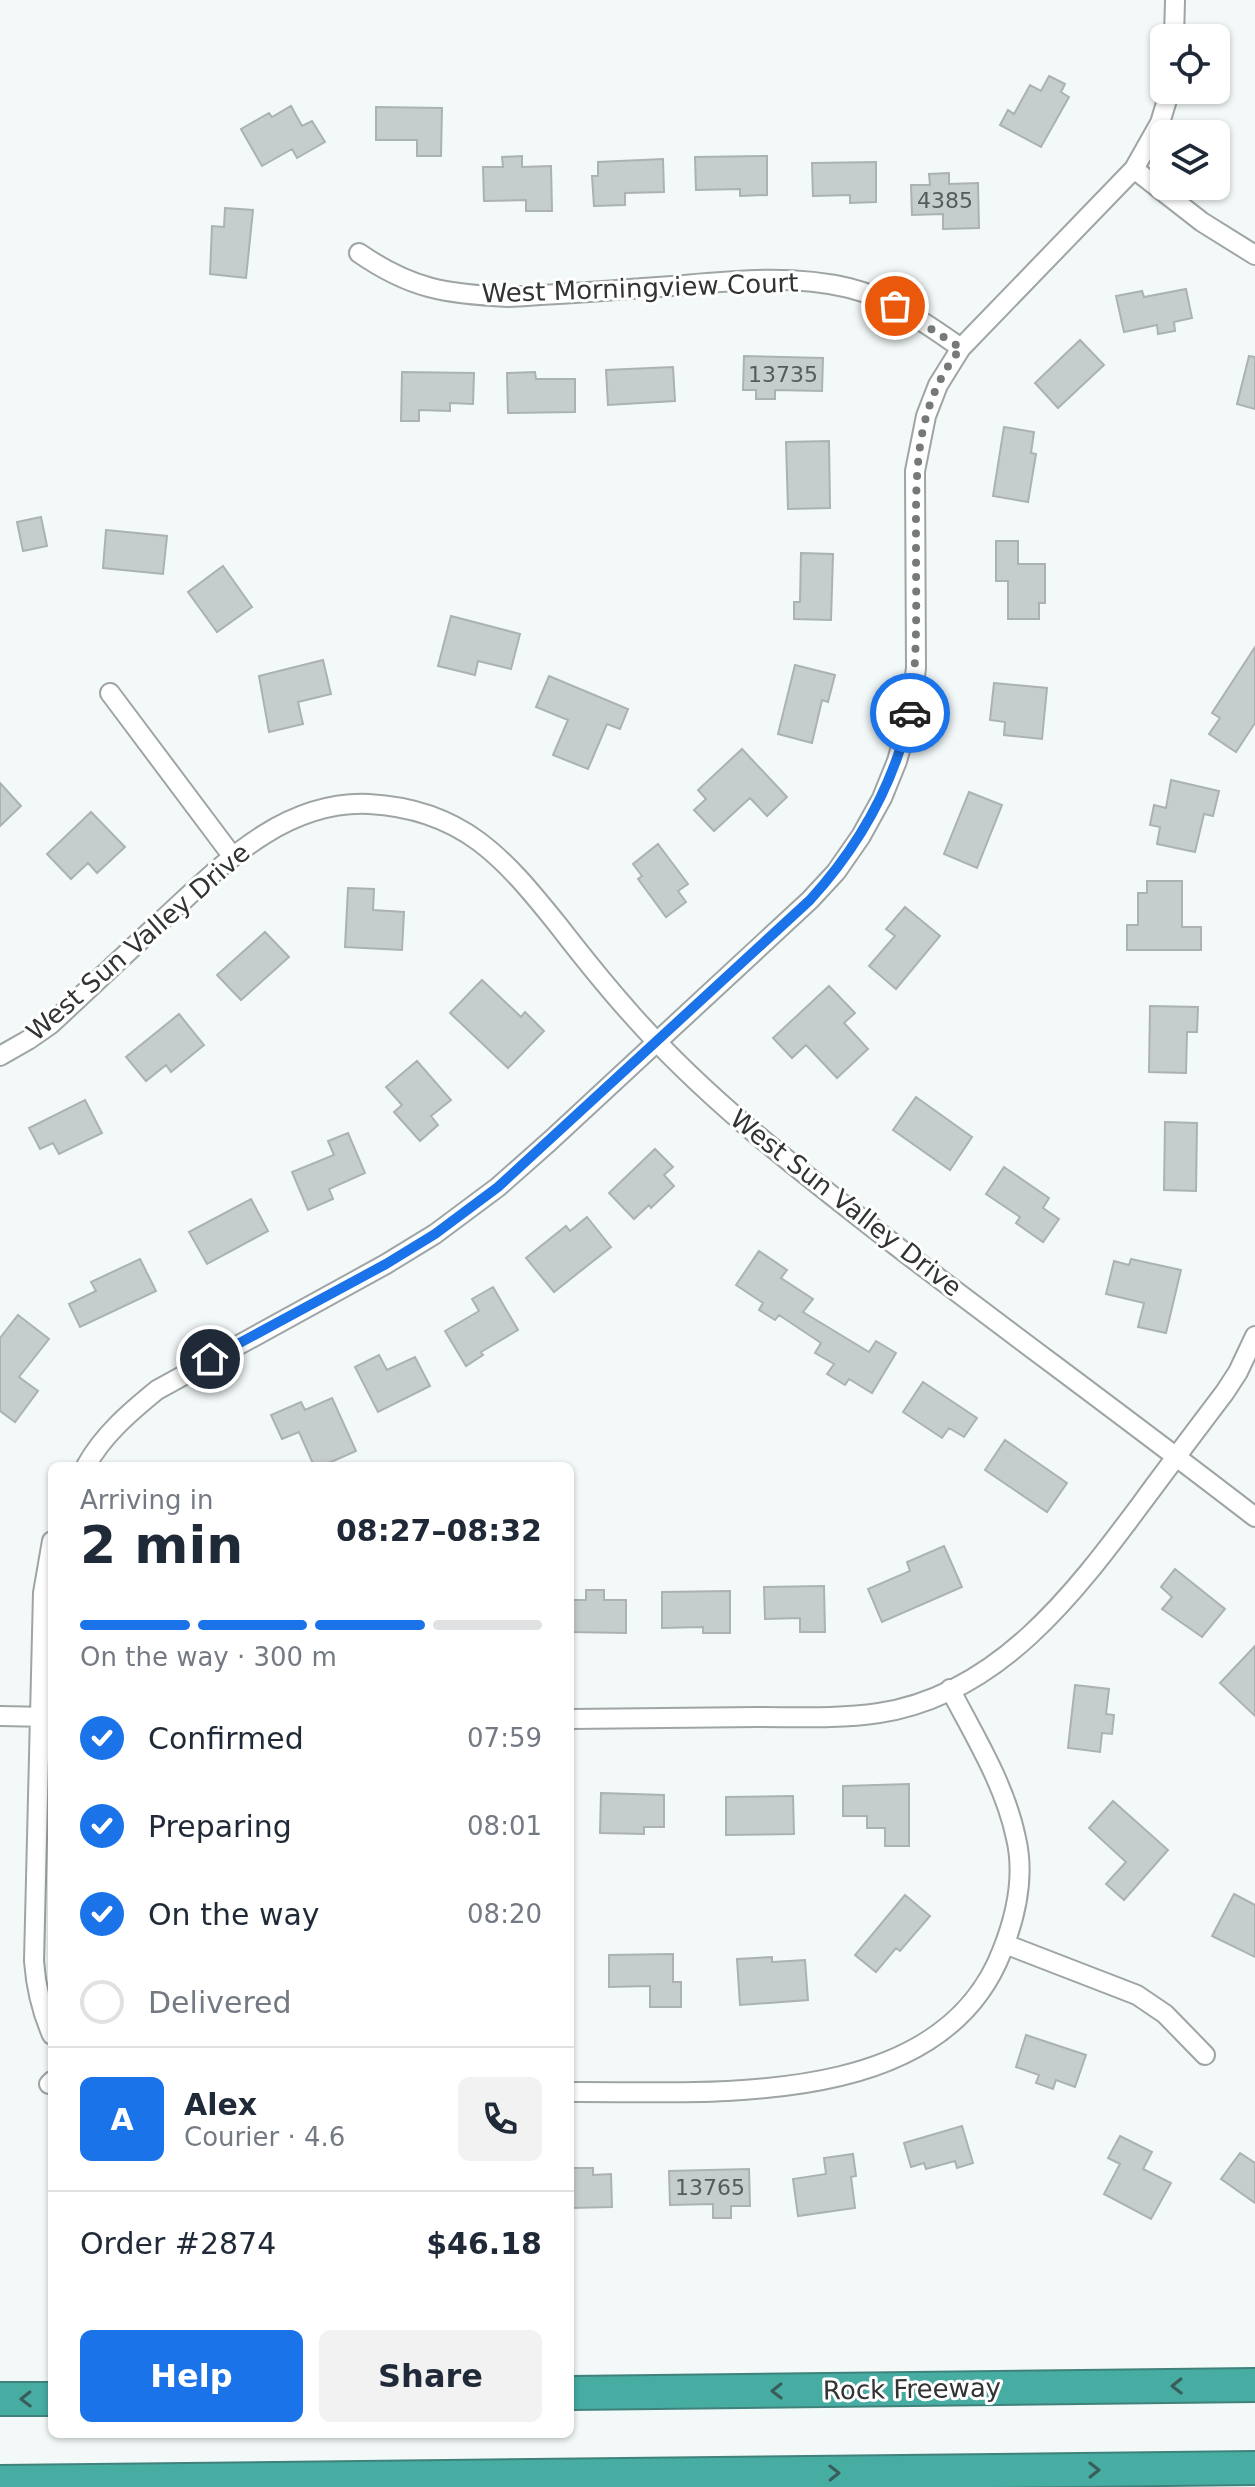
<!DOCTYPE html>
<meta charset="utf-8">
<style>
body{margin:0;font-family:"DejaVu Sans",sans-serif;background:#f2f2f3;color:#1f2937;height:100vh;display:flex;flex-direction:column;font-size:30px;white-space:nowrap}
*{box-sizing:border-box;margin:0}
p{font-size:26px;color:#747a83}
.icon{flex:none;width:44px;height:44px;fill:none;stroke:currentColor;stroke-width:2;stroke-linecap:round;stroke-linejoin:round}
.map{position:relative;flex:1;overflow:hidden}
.drawer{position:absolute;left:48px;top:1462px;width:526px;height:976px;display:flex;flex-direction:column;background:#fff;border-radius:12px;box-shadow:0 2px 6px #0004}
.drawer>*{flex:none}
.tools{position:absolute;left:1150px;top:24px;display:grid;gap:16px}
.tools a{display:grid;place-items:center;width:80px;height:80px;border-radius:12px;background:#fff;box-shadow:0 2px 6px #0004;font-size:40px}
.pin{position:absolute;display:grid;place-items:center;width:68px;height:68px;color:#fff;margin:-34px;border:4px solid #fff;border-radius:50%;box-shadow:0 2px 8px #0007}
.courier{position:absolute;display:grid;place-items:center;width:80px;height:80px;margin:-40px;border:6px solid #1a73e8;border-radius:50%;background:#fff;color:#222;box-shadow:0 2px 10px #0007}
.summary em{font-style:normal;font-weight:600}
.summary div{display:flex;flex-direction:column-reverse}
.summary{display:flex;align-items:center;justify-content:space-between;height:136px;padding:0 32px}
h1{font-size:52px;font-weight:600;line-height:60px}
.bar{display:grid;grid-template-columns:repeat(4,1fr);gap:12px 8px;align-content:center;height:96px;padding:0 32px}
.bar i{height:10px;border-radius:6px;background:#e0e1e3}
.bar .selected{background:#1a73e8}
.bar p{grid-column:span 4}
.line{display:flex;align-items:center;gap:20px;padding:0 32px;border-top:2px solid #e0e1e3}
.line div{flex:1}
.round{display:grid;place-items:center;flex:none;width:84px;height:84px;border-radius:12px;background:#f2f2f3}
ol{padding:0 32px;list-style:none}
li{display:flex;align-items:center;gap:24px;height:88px}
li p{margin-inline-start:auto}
li .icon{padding:8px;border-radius:50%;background:#1a73e8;color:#fff;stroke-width:4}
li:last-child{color:#747a83}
li i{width:44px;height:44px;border:4px solid #e0e1e3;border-radius:50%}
.button{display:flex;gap:16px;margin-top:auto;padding:16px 32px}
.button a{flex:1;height:92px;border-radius:12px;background:#1a73e8;color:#fff;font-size:32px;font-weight:600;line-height:92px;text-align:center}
.button a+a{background:#f2f2f3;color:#1f2937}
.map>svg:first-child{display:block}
.building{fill:#c6cecd;stroke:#abb2b1;stroke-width:2}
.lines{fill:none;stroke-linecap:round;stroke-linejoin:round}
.minor-casing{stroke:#9ea5a4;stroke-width:22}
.motorway-casing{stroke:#3f827b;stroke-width:36}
.minor{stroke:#fff;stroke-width:18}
.motorway{stroke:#47aca2;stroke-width:32}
.oneway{stroke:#395e5a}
.done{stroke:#757978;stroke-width:8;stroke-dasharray:0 14.4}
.route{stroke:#1a73e8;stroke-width:10}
.labels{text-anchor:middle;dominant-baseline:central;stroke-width:6;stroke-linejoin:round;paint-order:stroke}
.number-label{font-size:22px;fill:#565a5a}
.street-label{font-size:26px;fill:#313433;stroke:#fff}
</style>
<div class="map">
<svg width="1255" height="2487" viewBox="0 0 1255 2487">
<rect width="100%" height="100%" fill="#f2f9f8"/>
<path class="building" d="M1049,76L1065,84L1061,92L1069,97L1041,147L1000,125L1008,110L1014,114L1030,85L1041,91Z
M291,106L302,126L312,121L325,142L297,158L292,149L262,166L241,129L269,113L272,117Z
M376,107L442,108L441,156H417V140H376Z
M522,156V167L551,166L552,211H526V200L484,201L483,167H503L502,157Z
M767,156V195L740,196V189L696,190L695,157Z
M663,159L664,192L625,193V205L594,206L592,176H598V162Z
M876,162V202L850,203V195L813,196L812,163Z
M949,173V184L978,183L979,228L943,229V214L912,215L911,185H930L929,174Z
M225,208L253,210L246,278L210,274L212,226L224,227Z
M1186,289L1192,318L1174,322L1175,331L1158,334L1157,325L1124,332L1116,296L1142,291L1144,297Z
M1080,340L1104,365L1058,408L1035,383Z
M744,356L823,358L822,391L775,390V399H756V390H743Z
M1249,356L1255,357V409L1237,404Z
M673,367L675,401L608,405L606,370Z
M402,372L474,373L473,404L450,403V411L419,410V421H401Z
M535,372L536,379H575V412L508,413L507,373Z
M1004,427L1034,432L1031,453L1036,454L1028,502L993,496Z
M829,441L830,508L788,509L786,442Z
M41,517L47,546L23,551L17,522Z
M106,530L167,536L163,574L103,568Z
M996,541H1018V564H1045V603H1039V619H1008V581H996Z
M801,553L833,554L831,620L794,619V602H800Z
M223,566L252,607L217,632L188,592Z
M451,616L520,634L511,669L478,661L475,675L438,666Z
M1255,647V723L1236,752L1209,734L1220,718L1212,713Z
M323,660L331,694L298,702L303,724L269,732L259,676Z
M795,665L835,675L828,702L822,700L812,743L778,734Z
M549,676L628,709L620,729L607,724L588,769L553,755L568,720L536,707Z
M994,683L1047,688L1042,739L1004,735L1005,722L990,720Z
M742,749L787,797L767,816L750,798L714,831L694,810L706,799L698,790Z
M1171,780L1219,791L1213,816L1204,814L1195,852L1157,844L1160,827L1150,825L1154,805L1166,808Z
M0,783L21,806L0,826Z
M969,792L1002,805L977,868L944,854Z
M91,812L125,847L97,873L88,863L71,879L47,854Z
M658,844L688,884L678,891L686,902L666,917L638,879L642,876L633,864Z
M1147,881H1182V927H1201V950H1127V925H1138V893H1147Z
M348,888L374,889L373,910L404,912L402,950L345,947Z
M905,907L940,936L896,989L869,966L895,936L886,929Z
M265,932L289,957L241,1000L217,975Z
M482,980L521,1017L525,1012L544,1031L508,1068L450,1013Z
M829,986L855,1013L844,1023L868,1049L837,1078L806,1045L792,1058L773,1038Z
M1150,1006L1198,1007L1197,1032H1187L1186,1073L1149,1072Z
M179,1014L204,1045L171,1072L166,1065L146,1081L126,1057Z
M417,1061L451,1100L431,1116L438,1125L420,1141L394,1112L402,1105L386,1087Z
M916,1097L972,1137L950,1170L893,1130Z
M85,1100L102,1133L59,1154L53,1143L40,1149L29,1128Z
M1165,1122L1197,1123L1196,1191L1164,1190Z
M348,1133L365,1173L329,1189L333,1199L308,1210L292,1172L334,1155L328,1141Z
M655,1149L673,1167L664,1175L674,1186L651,1208L649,1205L634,1219L609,1193Z
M1004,1167L1049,1198L1043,1208L1059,1219L1043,1242L1016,1223L1020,1217L986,1194Z
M251,1199L268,1231L207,1264L189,1232Z
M587,1217L611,1247L554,1292L526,1258L566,1226L570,1231Z
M759,1251L787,1270L781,1278L813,1299L803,1312L869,1352L876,1341L896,1353L872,1393L849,1379L845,1385L827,1374L834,1364L815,1353L821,1343L779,1315L775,1320L759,1310L763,1303L736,1285Z
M140,1259L156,1291L80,1327L69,1304L96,1291L91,1282Z
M1131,1259L1181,1270L1166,1333L1138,1327L1144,1303L1106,1294L1114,1261L1129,1265Z
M493,1287L518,1330L481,1352L483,1355L466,1366L445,1331L479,1311L472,1299Z
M18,1315L49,1339L19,1377L38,1391L15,1422L0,1411V1338Z
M379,1355L387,1370L415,1357L430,1386L378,1412L355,1367Z
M923,1382L977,1418L964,1437L949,1428L942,1438L903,1412Z
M332,1398L356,1451L322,1466H314L299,1432L282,1439L271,1415L301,1402L305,1410Z
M1005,1440L1067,1483L1047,1512L985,1470Z
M944,1546L962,1587L882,1622L868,1589L910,1571L907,1562Z
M1175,1569L1225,1609L1202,1637L1162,1609L1172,1597L1161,1587Z
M824,1586L825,1632H800V1618L765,1619L764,1587Z
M586,1590H604V1600H626V1633L570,1632V1600H586Z
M730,1591V1633H703V1627L662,1628V1592Z
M1255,1646V1716L1220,1683Z
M1075,1685L1109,1689L1106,1714L1114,1715L1112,1734L1102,1733L1100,1752L1068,1748Z
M909,1784V1846H885V1828H867V1816H843V1786Z
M601,1793L664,1795V1827H644V1834L600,1833Z
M793,1796L794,1834L726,1835V1797Z
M1113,1801L1168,1850L1124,1900L1106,1884L1126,1862L1089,1828Z
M1234,1894L1255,1905V1957L1212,1936Z
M905,1895L930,1916L900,1951L896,1948L876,1972L855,1955Z
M673,1954V1982H681V2007H650V1986L609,1987V1955Z
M772,1957V1962L805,1960L808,2000L740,2005L737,1959Z
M1026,2035L1086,2055L1075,2087L1056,2080L1053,2089L1036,2083L1039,2075L1016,2067Z
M962,2126L973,2163L957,2168L955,2161L926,2169L924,2163L911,2167L904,2143Z
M1120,2136L1152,2152L1143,2169L1171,2183L1151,2219L1104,2194L1120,2164L1108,2158Z
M1240,2153L1255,2163V2203L1221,2179Z
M853,2154L856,2176L851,2177L855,2208L798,2216L793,2179L826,2174L824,2158Z
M570,2168H593V2175L611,2174L612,2207L570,2208Z
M749,2169L750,2206H731V2218H713V2204L670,2205L669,2171Z"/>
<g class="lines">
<defs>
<path id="minor" d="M1174,38L1175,0
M1134,169L1202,222L1255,255
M359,253C411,289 446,294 508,297C563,294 618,290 672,286C731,281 791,274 849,288C890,298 927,324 961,348
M110,693L233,857
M0,1056L28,1040L51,1024C87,990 123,957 159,923C218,869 281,800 369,804C463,809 504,858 558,925C582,956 606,986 632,1015C710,1103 803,1173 895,1245C1014,1336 1136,1425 1255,1517
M86,1466C103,1435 130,1412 157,1390L386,1264L435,1234L498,1187L550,1141L810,900L836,872L861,836L882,798L897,761L910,715L916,668L915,471L926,416L938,385L961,348L1134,169L1160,123L1170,90
M52,1541L43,1593L34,1961C36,1988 41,2010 52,2035
M0,1716L49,1717
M570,1719C633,1718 695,1718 758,1717C798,1717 839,1719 879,1713C998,1695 1074,1594 1141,1504C1169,1466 1197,1429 1225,1392L1238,1372L1255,1336
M1005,1944L1137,1995L1165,2014L1205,2055
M49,2084L52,2081
M570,2092C709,2091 940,2112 1002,1951C1016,1916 1025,1876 1016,1838C1005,1785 975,1737 950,1689"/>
<path id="motorway" d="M570,2393L1255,2385
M0,2399H52
M0,2482L1255,2468"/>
</defs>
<use href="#minor" class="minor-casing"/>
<use href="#motorway" class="motorway-casing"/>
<use href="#minor" class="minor"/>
<use href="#motorway" class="motorway"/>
</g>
<defs><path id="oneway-chevron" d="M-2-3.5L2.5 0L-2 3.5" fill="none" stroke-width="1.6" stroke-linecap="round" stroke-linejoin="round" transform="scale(2)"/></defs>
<g class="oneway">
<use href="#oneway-chevron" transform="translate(1177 2386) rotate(179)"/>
<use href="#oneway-chevron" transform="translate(777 2391) rotate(179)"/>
<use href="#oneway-chevron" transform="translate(26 2399) rotate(179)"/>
<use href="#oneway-chevron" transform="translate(1094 2470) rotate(-1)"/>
<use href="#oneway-chevron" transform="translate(834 2473) rotate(-1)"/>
</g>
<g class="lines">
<path class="done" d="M895,306L961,348C913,408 916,475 916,547C916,603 918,657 910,713"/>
<path class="route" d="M210,1359L386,1264L435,1234L498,1187L810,900C860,845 894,785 910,713"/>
</g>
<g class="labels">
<g class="number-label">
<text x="945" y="200">4385</text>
<text x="783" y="374">13735</text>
<text x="710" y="2187">13765</text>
</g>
<g class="street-label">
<text transform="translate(640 288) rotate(-2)">West Morningview Court</text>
<text transform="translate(138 942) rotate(-41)">West Sun Valley Drive</text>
<text transform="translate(846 1203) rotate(38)">West Sun Valley Drive</text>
<text transform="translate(912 2389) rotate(-1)">Rock Freeway</text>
</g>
</g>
</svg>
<div class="tools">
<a><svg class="icon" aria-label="locate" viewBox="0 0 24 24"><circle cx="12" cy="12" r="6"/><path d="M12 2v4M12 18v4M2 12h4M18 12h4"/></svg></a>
<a><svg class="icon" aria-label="layers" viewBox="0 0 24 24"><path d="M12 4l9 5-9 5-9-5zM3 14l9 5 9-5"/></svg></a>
</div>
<div class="pin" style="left:895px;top:306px;background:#ea580c"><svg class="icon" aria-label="bag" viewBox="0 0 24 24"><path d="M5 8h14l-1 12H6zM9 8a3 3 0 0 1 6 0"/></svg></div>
<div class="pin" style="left:210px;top:1359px;background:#1f2937"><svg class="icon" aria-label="home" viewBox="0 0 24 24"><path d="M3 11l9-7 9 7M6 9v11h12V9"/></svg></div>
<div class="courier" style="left:910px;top:713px"><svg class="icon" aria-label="car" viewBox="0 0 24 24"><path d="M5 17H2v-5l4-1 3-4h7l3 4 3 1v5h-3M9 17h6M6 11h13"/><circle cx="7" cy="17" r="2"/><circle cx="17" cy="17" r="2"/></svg></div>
<section class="drawer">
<div class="summary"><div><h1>2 min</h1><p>Arriving in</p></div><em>08:27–08:32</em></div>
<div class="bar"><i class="selected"></i><i class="selected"></i><i class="selected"></i><i></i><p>On the way · 300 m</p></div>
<ol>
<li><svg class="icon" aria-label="check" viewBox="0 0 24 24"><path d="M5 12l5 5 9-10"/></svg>Confirmed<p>07:59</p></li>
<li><svg class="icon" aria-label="check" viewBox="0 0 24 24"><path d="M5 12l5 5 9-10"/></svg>Preparing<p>08:01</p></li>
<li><svg class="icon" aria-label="check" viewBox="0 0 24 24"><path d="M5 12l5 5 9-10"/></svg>On the way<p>08:20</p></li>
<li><i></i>Delivered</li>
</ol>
<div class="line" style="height:144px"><b class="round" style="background:#1a73e8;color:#fff">A</b><div><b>Alex</b><p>Courier · 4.6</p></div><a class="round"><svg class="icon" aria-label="phone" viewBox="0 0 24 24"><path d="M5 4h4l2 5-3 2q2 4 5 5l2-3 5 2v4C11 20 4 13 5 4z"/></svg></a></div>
<div class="line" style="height:104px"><div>Order #2874</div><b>$46.18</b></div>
<div class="button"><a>Help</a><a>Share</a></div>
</section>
</div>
